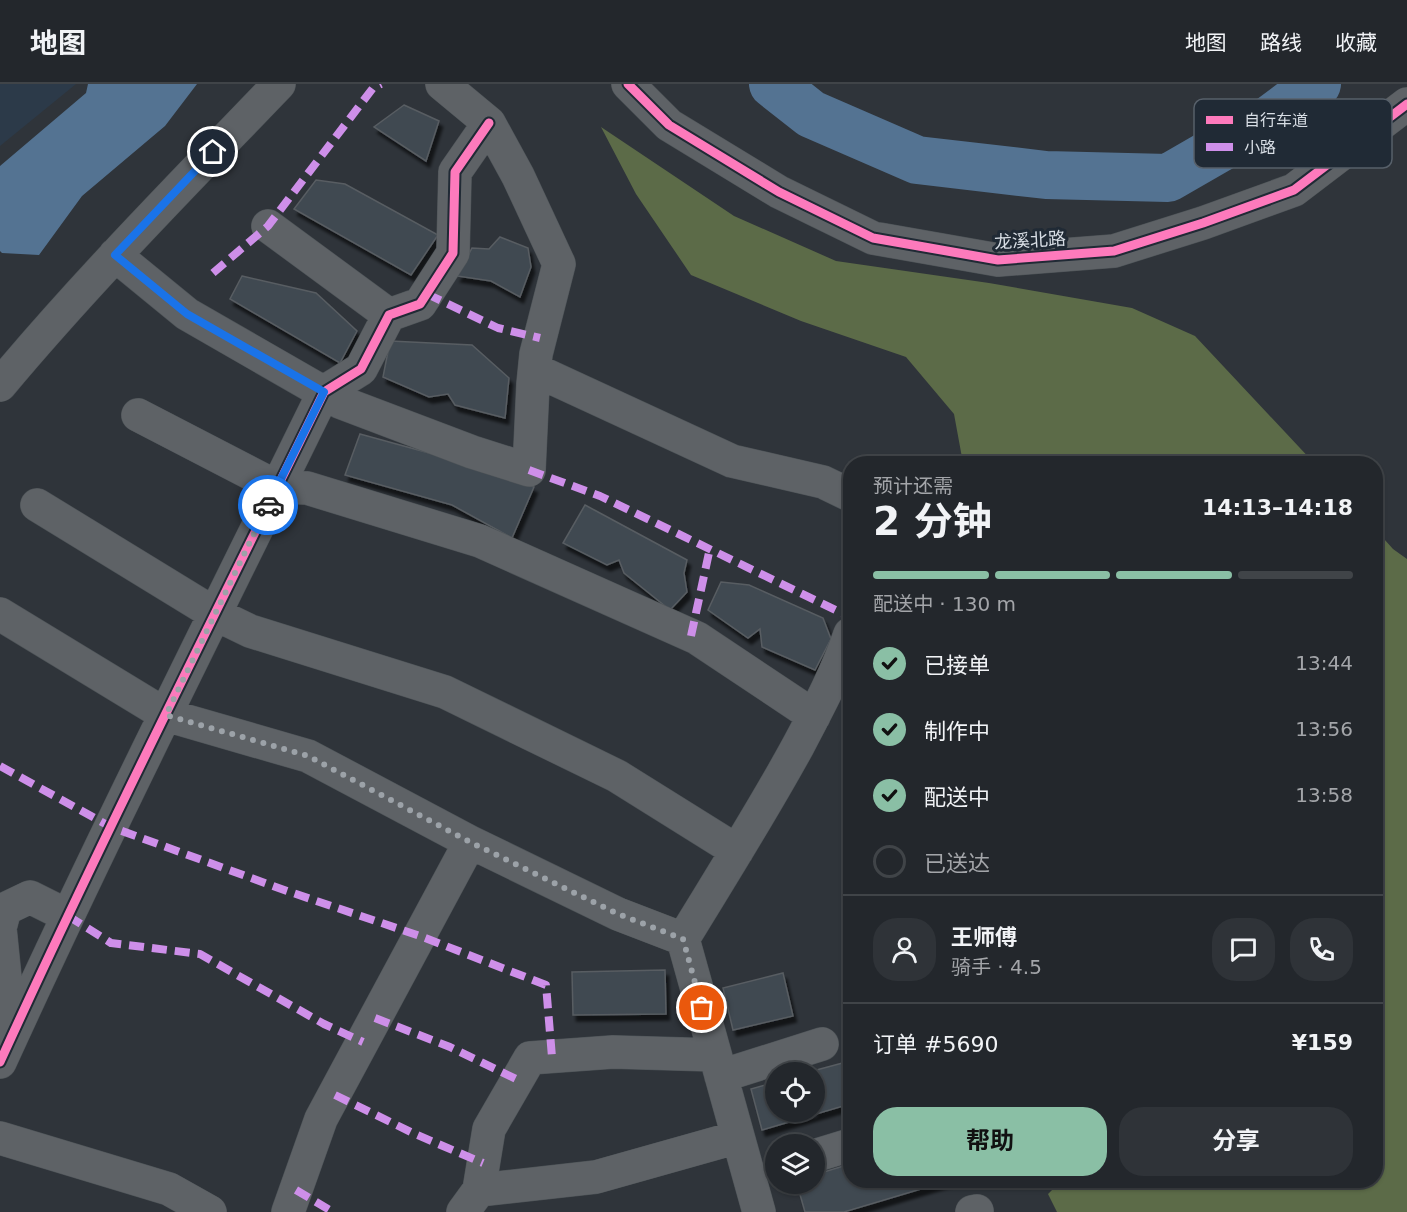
<!DOCTYPE html>
<html lang="zh">
<meta charset="utf-8">
<style>
body{margin:0;font-family:"DejaVu Sans","Noto Sans SC",sans-serif;background:#2f3338;color:#f1f3f6;height:100vh;display:flex;flex-direction:column;font-size:22px;white-space:nowrap}
*{box-sizing:border-box;margin:0}
p{font-size:20px;color:#a3a5a9}
.icon{flex:none;width:33px;height:33px;fill:none;stroke:currentColor;stroke-width:2;stroke-linecap:round;stroke-linejoin:round}
.map{position:relative;flex:1;overflow:hidden}
.details{position:absolute;left:843px;top:372px;width:540px;height:732px;display:flex;flex-direction:column;background:#23272c;border-radius:24px;box-shadow:0 2px 4px #0004,0 0 0 2px #404448}
.details>*{flex:none}
.buttons{position:absolute;left:765px;top:978px;display:grid;gap:12px}
.buttons a{display:grid;place-items:center;width:60px;height:60px;border-radius:50%;background:#23272c;box-shadow:0 2px 4px #0004,0 0 0 2px #404448;font-size:30px}
.pin{position:absolute;display:grid;place-items:center;width:51px;height:51px;color:#fff;margin:-26px;border:3px solid #fff;border-radius:50%;box-shadow:0 2px 6px #0007}
.courier{position:absolute;display:grid;place-items:center;width:60px;height:60px;margin:-30px;border:4px solid #1a73e8;border-radius:50%;background:#fff;color:#222;box-shadow:0 2px 8px #0007}
.summary em{font-style:normal;font-weight:700}
.summary div{display:flex;flex-direction:column-reverse}
.summary{display:flex;align-items:center;justify-content:space-between;height:102px;padding:0 30px}
h1{font-size:39px;font-weight:700;line-height:45px}
.bar{display:grid;grid-template-columns:repeat(4,1fr);gap:9px 6px;align-content:center;height:72px;padding:0 30px}
.bar i{height:8px;border-radius:4px;background:#404448}
.bar .current{background:#8abfa5}
.bar p{grid-column:span 4}
.line{display:flex;align-items:center;gap:15px;padding:0 30px;border-top:2px solid #404448}
.line div{flex:1}
.round{display:grid;place-items:center;flex:none;width:63px;height:63px;border-radius:24px;background:#2f3338}
ol{padding:0 30px;list-style:none}
li{display:flex;align-items:center;gap:18px;height:66px}
li p{margin-inline-start:auto}
li .icon{padding:6px;border-radius:50%;background:#8abfa5;color:#111;stroke-width:4}
li:last-child{color:#a3a5a9}
li i{width:33px;height:33px;border:3px solid #404448;border-radius:50%}
.primary-button{display:flex;gap:12px;margin-top:auto;padding:12px 30px}
.primary-button a{flex:1;height:69px;border-radius:24px;background:#8abfa5;color:#111;font-size:24px;font-weight:700;line-height:69px;text-align:center}
.primary-button a+a{background:#2f3338;color:#f1f3f6}
header{display:flex;align-items:center;gap:36px;box-sizing:border-box;height:84px;padding:0 30px;background:#23272c;border-bottom:2px solid #404448}
header strong{font-size:28px}
nav{display:flex;gap:33px;margin-inline-start:auto;font-size:21px}
.map>svg:first-child{display:block}
.built{fill:#2c3a49}
.forest{fill:#5c6b48}
.water{fill:#547392}
.lines{fill:none;stroke-linecap:round;stroke-linejoin:round}
.river{stroke:#547392;stroke-width:48}
.building{fill:#404951;stroke:#585d62;stroke-width:1.5;filter:url(#shadow)}
.minor-casing{stroke:#4d5357;stroke-width:34}
.minor{stroke:#5e6266;stroke-width:33}
.quiet{stroke:#ce8fe9;stroke-width:8;stroke-dasharray:15 8;stroke-linecap:butt}
.cycleway-casing{stroke:#202a35;stroke-width:13}
.cycleway{stroke:#fd7abc;stroke-width:9}
.done{stroke:#9ca2a8;stroke-width:6;stroke-dasharray:0 10.8}
.route{stroke:#1a73e8;stroke-width:8}
.labels{text-anchor:middle;dominant-baseline:central;stroke-width:6;stroke-linejoin:round;paint-order:stroke}
.street-label{font-size:18px;fill:#d7dde4;stroke:#202a35}
.key{fill:#202a35;stroke:#57606a;stroke-width:1.5}
.key-label{font-size:16px;fill:#d7dde4}
</style>
<header>
<strong>地图</strong>
<nav><a>地图</a><a>路线</a><a>收藏</a></nav>
</header>
<div class="map">
<svg width="1407" height="1128" viewBox="0 0 1407 1128">
<defs>
<filter id="shadow"><feDropShadow dx="3.5" dy="6" stdDeviation="1.5" flood-color="#0009"/></filter>
</defs>
<rect width="100%" height="100%" fill="#2f343a"/>
<path class="built" d="M0,0H76L0,62Z"/>
<path class="forest" d="M601,43L734,132L836,177L989,199L1132,224L1195,252L1314,379H963L954,330L906,273L801,237L691,191L636,110Z
M1376,446L1393,465L1407,475V1128H1057L1048,1110L1061,1097L1376,1096Z"/>
<path class="water" d="M88,0H197L165,42L82,112L39,171L2,169L0,167V82L86,9Z"/>
<g class="lines">
<path class="river" d="M773,0L811,30L917,76L1046,91L1168,94L1272,34L1317,0"/>
</g>
<path class="building" d="M404,21L439,37L426,77L374,43Z
M316,96L345,100L438,151L411,191L294,125Z
M500,153L528,164L531,183L520,213L491,197L457,192L472,164L489,165Z
M242,192L316,209L357,247L340,279L230,215Z
M390,257L472,261L509,294L505,334L455,321L448,310L429,313L383,293Z
M360,350L491,386L534,403L512,454L452,421L345,391Z
M585,421L687,476L684,489L687,508L670,526L624,489L619,476L607,481L563,459Z
M721,498L749,501L823,534L831,555L815,586L762,563L760,545L748,554L708,526Z
M665,886L666,930L573,931L572,888Z
M783,889L793,932L733,946L723,904Z
M850,977V1020L762,1046L751,1005L776,998V1028H814V988H809Z
M850,1080V1096H951L844,1128H805L797,1100H814V1091Z"/>
<g class="lines">
<defs>
<path id="minor" d="M628,0L669,41L779,108L873,154L998,176L1114,167L1203,139L1294,106L1407,20
M268,142L389,231
M115,171L187,230L340,318L472,368L529,386L533,300L536,270L559,180L518,92L489,39L442,0
M535,286L732,377L823,398L850,411
M0,301C88,196 184,99 279,0
M138,331L277,403L307,404L480,457L697,554L814,632
M37,421L215,530L250,547L445,608L617,692L737,767
M0,530L166,631L308,672L470,758L618,830L683,855
M11,953L0,844L5,825L30,813L68,832
M0,978C103,752 215,531 324,308L361,285L389,231L420,220L453,169L455,88L489,39
M721,992L822,960
M0,1054L169,1105L210,1128
M814,1072L850,1061
M479,1106L596,1093L738,1053
M288,1128L321,1035L470,758
M463,1128L479,1106L489,1045L530,974L613,968L715,971
M759,1128L683,855C722,791 762,728 798,662C817,626 837,589 850,550
M972,1128L977,1127"/>
</defs>
<use href="#minor" class="minor-casing"/>
<use href="#minor" class="minor"/>
<path class="quiet" d="M213,189L268,142L373,4L381,0
M427,210L498,244L540,254
M529,386L600,412L850,533
M691,552L710,464
M0,682L111,743L287,807L420,852L546,901L552,973
M68,832L111,859L200,870L324,940L363,958
M375,934L450,963L518,996
M335,1011L415,1050L483,1079
M296,1106L333,1128"/>
<defs>
<path id="cycleway" d="M628,0L669,41L779,108L873,154L998,176L1114,167L1203,139L1294,106L1407,20
M0,978C103,752 215,531 324,308L361,285L389,231L420,220L453,169L455,88L489,39"/>
</defs>
<use href="#cycleway" class="cycleway-casing"/>
<use href="#cycleway" class="cycleway"/>
</g>
<g class="lines">
<path class="done" d="M268,421L166,631L308,672L470,758L618,830L683,855L702,924"/>
<path class="route" d="M213,68L115,171L187,230L324,308L268,421"/>
</g>
<g class="labels">
<g class="street-label">
<text transform="translate(1030 156) rotate(-3)">龙溪北路</text>
</g>
</g>
<rect x="1194" y="15" width="198" height="69" rx="9" class="key"/>
<rect x="1206" y="32" width="27" height="8" fill="#fd7abc"/>
<rect x="1206" y="59" width="27" height="8" fill="#ce8fe9"/>
<g class="key-label">
<text x="1244" y="42">自行车道</text>
<text x="1244" y="69">小路</text>
</g>
</svg>
<div class="buttons">
<a><svg class="icon" aria-label="locate" viewBox="0 0 24 24"><circle cx="12" cy="12" r="6"/><path d="M12 2v4M12 18v4M2 12h4M18 12h4"/></svg></a>
<a><svg class="icon" aria-label="layers" viewBox="0 0 24 24"><path d="M12 4l9 5-9 5-9-5zM3 14l9 5 9-5"/></svg></a>
</div>
<div class="pin" style="left:702px;top:924px;background:#ea580c"><svg class="icon" aria-label="bag" viewBox="0 0 24 24"><path d="M5 8h14l-1 12H6zM9 8a3 3 0 0 1 6 0"/></svg></div>
<div class="pin" style="left:213px;top:68px;background:#1f2937"><svg class="icon" aria-label="home" viewBox="0 0 24 24"><path d="M3 11l9-7 9 7M6 9v11h12V9"/></svg></div>
<div class="courier" style="left:268px;top:421px"><svg class="icon" aria-label="car" viewBox="0 0 24 24"><path d="M5 17H2v-5l4-1 3-4h7l3 4 3 1v5h-3M9 17h6M6 11h13"/><circle cx="7" cy="17" r="2"/><circle cx="17" cy="17" r="2"/></svg></div>
<section class="details">
<div class="summary"><div><h1>2 分钟</h1><p>预计还需</p></div><em>14:13–14:18</em></div>
<div class="bar"><i class="current"></i><i class="current"></i><i class="current"></i><i></i><p>配送中 · 130 m</p></div>
<ol>
<li><svg class="icon" aria-label="check" viewBox="0 0 24 24"><path d="M5 12l5 5 9-10"/></svg>已接单<p>13:44</p></li>
<li><svg class="icon" aria-label="check" viewBox="0 0 24 24"><path d="M5 12l5 5 9-10"/></svg>制作中<p>13:56</p></li>
<li><svg class="icon" aria-label="check" viewBox="0 0 24 24"><path d="M5 12l5 5 9-10"/></svg>配送中<p>13:58</p></li>
<li><i></i>已送达</li>
</ol>
<div class="line" style="height:108px"><a class="round"><svg class="icon" aria-label="person" viewBox="0 0 24 24"><circle cx="12" cy="8" r="4"/><path d="M4 21q1-7 8-7t8 7"/></svg></a><div><b>王师傅</b><p>骑手 · 4.5</p></div><a class="round"><svg class="icon" aria-label="chat" viewBox="0 0 24 24"><path d="M4 5h16v11H9l-5 4z"/></svg></a><a class="round"><svg class="icon" aria-label="phone" viewBox="0 0 24 24"><path d="M5 4h4l2 5-3 2q2 4 5 5l2-3 5 2v4C11 20 4 13 5 4z"/></svg></a></div>
<div class="line" style="height:78px"><div>订单 #5690</div><b>¥159</b></div>
<div class="primary-button"><a>帮助</a><a>分享</a></div>
</section>
</div>
